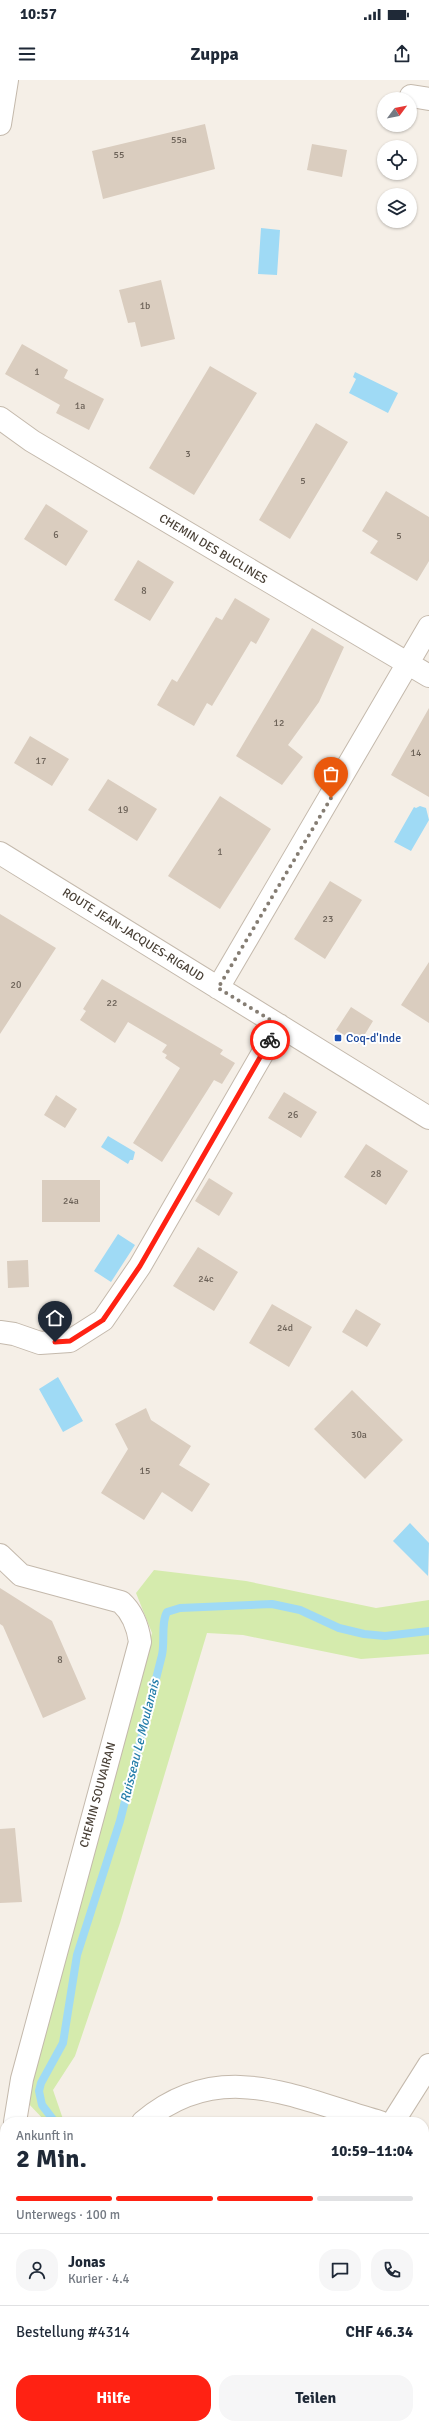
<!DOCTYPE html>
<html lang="de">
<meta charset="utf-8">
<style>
body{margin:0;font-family:Signika,sans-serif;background:#f6f6f7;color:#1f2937;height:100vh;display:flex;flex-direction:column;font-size:15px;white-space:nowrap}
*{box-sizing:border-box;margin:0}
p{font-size:13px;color:#747a83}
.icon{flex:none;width:22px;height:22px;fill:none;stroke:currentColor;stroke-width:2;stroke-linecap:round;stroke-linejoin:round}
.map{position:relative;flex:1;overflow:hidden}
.drawer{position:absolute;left:0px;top:2037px;width:429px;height:312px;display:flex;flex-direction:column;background:#fff;border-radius:16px 16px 0 0;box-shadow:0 1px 3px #0004}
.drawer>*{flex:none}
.needle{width:26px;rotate:58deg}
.buttons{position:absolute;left:377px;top:12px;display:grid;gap:8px}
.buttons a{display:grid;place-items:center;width:40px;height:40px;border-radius:50%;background:#fff;box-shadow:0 1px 3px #0004;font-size:20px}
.pin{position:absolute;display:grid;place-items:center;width:34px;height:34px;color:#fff;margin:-41px -17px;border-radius:50% 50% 50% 0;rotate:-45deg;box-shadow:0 0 4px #0007}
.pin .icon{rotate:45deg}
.courier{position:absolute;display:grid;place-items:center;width:40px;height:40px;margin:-20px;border:3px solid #ff2213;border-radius:50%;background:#fff;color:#222;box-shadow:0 1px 5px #0007}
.head em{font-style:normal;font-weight:700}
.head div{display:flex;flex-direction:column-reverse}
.head{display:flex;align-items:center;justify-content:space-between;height:68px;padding:0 16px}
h1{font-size:26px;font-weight:700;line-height:30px}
.bar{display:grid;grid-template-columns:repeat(4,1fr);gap:6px 4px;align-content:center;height:48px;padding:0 16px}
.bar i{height:5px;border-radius:3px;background:#e0e1e3}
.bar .selected{background:#ff2213}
.bar p{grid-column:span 4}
.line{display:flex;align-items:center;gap:10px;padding:0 16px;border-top:1px solid #e0e1e3}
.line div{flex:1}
.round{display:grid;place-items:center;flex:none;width:42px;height:42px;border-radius:16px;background:#f6f6f7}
.primary-button{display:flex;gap:8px;margin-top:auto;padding:8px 16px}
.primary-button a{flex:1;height:46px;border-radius:16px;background:#ff2213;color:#fff;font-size:16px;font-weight:700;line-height:46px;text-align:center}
.primary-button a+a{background:#f6f6f7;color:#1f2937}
.status{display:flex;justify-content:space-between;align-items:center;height:28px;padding:0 20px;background:#fff;direction:ltr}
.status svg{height:11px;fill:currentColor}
header{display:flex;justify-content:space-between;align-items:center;height:52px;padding:0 16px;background:#fff;font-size:18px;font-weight:700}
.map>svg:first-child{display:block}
.green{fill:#d5ebad}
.water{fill:#9fdaf5}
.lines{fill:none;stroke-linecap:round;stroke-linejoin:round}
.stream{stroke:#9fdaf5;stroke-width:8}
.building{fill:#dacdbf}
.minor-casing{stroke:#c4b9ac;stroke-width:24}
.minor{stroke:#fff;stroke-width:22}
.done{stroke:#857d73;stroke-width:4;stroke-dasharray:0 7.2}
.route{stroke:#ff2213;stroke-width:5}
.transit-dot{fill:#1a4fb4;stroke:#fff;stroke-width:1.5}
.labels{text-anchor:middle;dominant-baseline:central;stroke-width:4;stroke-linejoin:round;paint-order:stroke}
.number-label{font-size:10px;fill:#6c6258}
.street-label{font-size:12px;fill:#483f35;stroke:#fff}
.transit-label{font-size:12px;fill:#164399;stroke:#fff;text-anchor:start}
.water-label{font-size:13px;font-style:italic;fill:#257eaa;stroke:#fff}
</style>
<div class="status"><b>10:57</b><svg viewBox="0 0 49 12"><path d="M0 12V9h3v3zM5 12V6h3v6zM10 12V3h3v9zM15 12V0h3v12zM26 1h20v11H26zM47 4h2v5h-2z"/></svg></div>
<header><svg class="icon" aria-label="menu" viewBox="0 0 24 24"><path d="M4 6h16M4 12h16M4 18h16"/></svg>Zuppa<svg class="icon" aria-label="share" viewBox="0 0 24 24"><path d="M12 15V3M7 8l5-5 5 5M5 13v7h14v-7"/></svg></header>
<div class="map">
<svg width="429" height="2349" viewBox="0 0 429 2349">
<rect width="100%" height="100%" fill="#f5efe7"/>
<path class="green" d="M154,1490L246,1501L376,1528L429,1520V1574L361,1579L243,1555L207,1553L120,1843L75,1976L53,2010L64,2042H46L26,2021L152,1553L136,1513Z
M0,2130H5V2156L0,2158Z"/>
<path class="water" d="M261,148L280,150L277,195L258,194Z
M355,292L398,313L388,333L349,313L356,299L353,297Z
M420,726L426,728L429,740L411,771L394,762L414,727L416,728Z
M108,1056L135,1072L133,1080H130L128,1084L101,1067Z
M118,1154L135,1165L111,1202L94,1191Z
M58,1297L83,1341L63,1352L39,1309Z
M410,1443L429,1463L428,1496L393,1461Z"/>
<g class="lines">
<path class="stream" d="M55,2042L42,2025L39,2011L41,2003L63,1963L77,1875L120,1741L162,1575C165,1562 161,1542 167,1532L180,1528L272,1524L300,1530L339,1548L364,1554L385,1556L429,1551
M0,2150L5,2148"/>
</g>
<path class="building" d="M205,44L215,89L103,119L92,71Z
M312,64L347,70L342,97L307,90Z
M161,200L175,259L141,267L135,242L128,243L119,210Z
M22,264L68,290L64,298L104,319L89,350L56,333L60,325L5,294Z
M210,286L257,313L194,415L149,388Z
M316,343L348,362L290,459L259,440Z
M386,411L429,437V481L417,501L370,473L378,461L362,451Z
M46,424L88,451L66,486L24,459Z
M138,480L174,502L150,541L114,520Z
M235,518L270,539L256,564L251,561L212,626L207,623L194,646L157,625L172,599L177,602L216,537L222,540Z
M312,548L344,567L319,622L288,665L303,677L282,705L236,676Z
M429,628V717L391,695Z
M30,656L69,679L52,706L14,683Z
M108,699L157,729L137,761L88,730Z
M220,716L271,749L220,829L168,796Z
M330,801L362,820L325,879L294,859Z
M0,834L56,868L0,954Z
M429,882V943L401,925Z
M102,899L223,970L220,974L235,983L222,1004L214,1000L162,1082L133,1063L180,988L165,978L167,975L162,972L167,965L128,942L115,963L80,940L86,931L83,929Z
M351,927L373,941L359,964L336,950Z
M284,1012L317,1032L301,1058L268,1038Z
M56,1015L77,1029L65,1048L44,1035Z
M366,1064L408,1091L386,1125L344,1097Z
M209,1098L233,1113L219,1136L195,1121Z
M42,1100H100V1142H42Z
M198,1167L238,1192L214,1231L173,1206Z
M28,1180L29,1207L8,1208L7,1181Z
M272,1224L312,1247L289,1287L249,1263Z
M356,1229L381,1244L367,1267L342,1252Z
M352,1310L403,1360L365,1399L314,1349Z
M146,1328L151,1340L191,1366L179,1385L210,1404L192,1432L162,1412L144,1440L101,1413L128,1369L115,1344Z
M0,1508L52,1541L86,1619L43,1638L3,1546L0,1544Z
M15,1748L22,1822L0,1823V1749Z"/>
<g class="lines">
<defs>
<path id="minor" d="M411,16L429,19
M0,44L7,0
M0,338L32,361L429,596
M0,773L429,1038
M218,908L429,547
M0,1252L14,1254L40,1263L70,1261L103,1240L140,1186L279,945
M0,1475L21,1495L121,1522C132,1532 138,1547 140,1562L22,1999L15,2042
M143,2042C221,1976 297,2019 380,2042
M393,2042L429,1985
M3,2349L6,2344"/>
</defs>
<use href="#minor" class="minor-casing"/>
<use href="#minor" class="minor"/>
</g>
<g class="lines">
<path class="done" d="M270,960L279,945L218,908L331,718"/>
<path class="route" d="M55,1262L70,1261L103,1240L140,1186L270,960"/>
</g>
<rect class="transit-dot" x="334" y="954" width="8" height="8" rx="2"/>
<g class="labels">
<g class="number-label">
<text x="179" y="60">55a</text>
<text x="119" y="75">55</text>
<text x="145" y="226">1b</text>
<text x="37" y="292">1</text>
<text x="80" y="326">1a</text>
<text x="188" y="374">3</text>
<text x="303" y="401">5</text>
<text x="56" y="455">6</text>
<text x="399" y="456">5</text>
<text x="144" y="511">8</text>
<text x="279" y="643">12</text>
<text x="416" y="673">14</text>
<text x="41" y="681">17</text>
<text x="123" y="730">19</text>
<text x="220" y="772">1</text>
<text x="328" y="839">23</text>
<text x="16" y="905">20</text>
<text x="112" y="923">22</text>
<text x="293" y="1035">26</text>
<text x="376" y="1094">28</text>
<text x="71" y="1121">24a</text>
<text x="206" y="1199">24c</text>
<text x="285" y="1248">24d</text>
<text x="359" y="1355">30a</text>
<text x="145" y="1391">15</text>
<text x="60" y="1580">8</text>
</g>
<g class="street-label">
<text transform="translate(213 469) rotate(31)">CHEMIN DES BUCLINES</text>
<text transform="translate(133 855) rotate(32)">ROUTE JEAN-JACQUES-RIGAUD</text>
<text transform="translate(98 1715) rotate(-75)">CHEMIN SOUVAIRAN</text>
</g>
<g class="transit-label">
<text x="346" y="958">Coq-d'Inde</text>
</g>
<g class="water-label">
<text transform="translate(140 1661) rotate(-76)">Ruisseau Le Moulanais</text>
</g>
</g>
</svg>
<div class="buttons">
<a><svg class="needle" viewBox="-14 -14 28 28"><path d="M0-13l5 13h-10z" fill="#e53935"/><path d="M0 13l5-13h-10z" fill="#747a83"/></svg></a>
<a><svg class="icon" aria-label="locate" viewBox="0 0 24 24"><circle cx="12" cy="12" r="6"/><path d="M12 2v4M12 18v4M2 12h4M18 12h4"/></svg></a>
<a><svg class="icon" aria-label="layers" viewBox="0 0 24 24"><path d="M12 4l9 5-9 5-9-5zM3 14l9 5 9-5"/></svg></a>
</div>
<div class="pin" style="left:331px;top:718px;background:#ea580c"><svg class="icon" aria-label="bag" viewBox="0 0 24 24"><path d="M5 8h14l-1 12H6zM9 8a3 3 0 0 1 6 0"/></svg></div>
<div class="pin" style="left:55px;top:1262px;background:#1f2937"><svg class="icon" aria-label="home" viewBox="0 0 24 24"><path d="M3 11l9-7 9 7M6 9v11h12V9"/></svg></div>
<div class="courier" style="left:270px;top:960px"><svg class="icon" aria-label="bike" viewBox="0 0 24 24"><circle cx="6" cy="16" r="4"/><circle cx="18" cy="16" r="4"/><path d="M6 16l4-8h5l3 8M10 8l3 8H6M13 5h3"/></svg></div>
<section class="drawer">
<div class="head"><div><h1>2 Min.</h1><p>Ankunft in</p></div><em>10:59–11:04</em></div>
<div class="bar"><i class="selected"></i><i class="selected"></i><i class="selected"></i><i></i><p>Unterwegs · 100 m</p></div>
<div class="line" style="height:72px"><a class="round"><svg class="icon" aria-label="person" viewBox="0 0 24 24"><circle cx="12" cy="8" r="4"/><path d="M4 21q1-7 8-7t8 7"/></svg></a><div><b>Jonas</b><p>Kurier · 4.4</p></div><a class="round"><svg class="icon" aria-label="chat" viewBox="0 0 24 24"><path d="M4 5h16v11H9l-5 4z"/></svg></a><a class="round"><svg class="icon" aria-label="phone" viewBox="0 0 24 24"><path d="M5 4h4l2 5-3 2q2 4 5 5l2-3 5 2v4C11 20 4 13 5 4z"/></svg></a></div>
<div class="line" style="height:52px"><div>Bestellung #4314</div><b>CHF 46.34</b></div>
<div class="primary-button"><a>Hilfe</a><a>Teilen</a></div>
</section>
</div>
